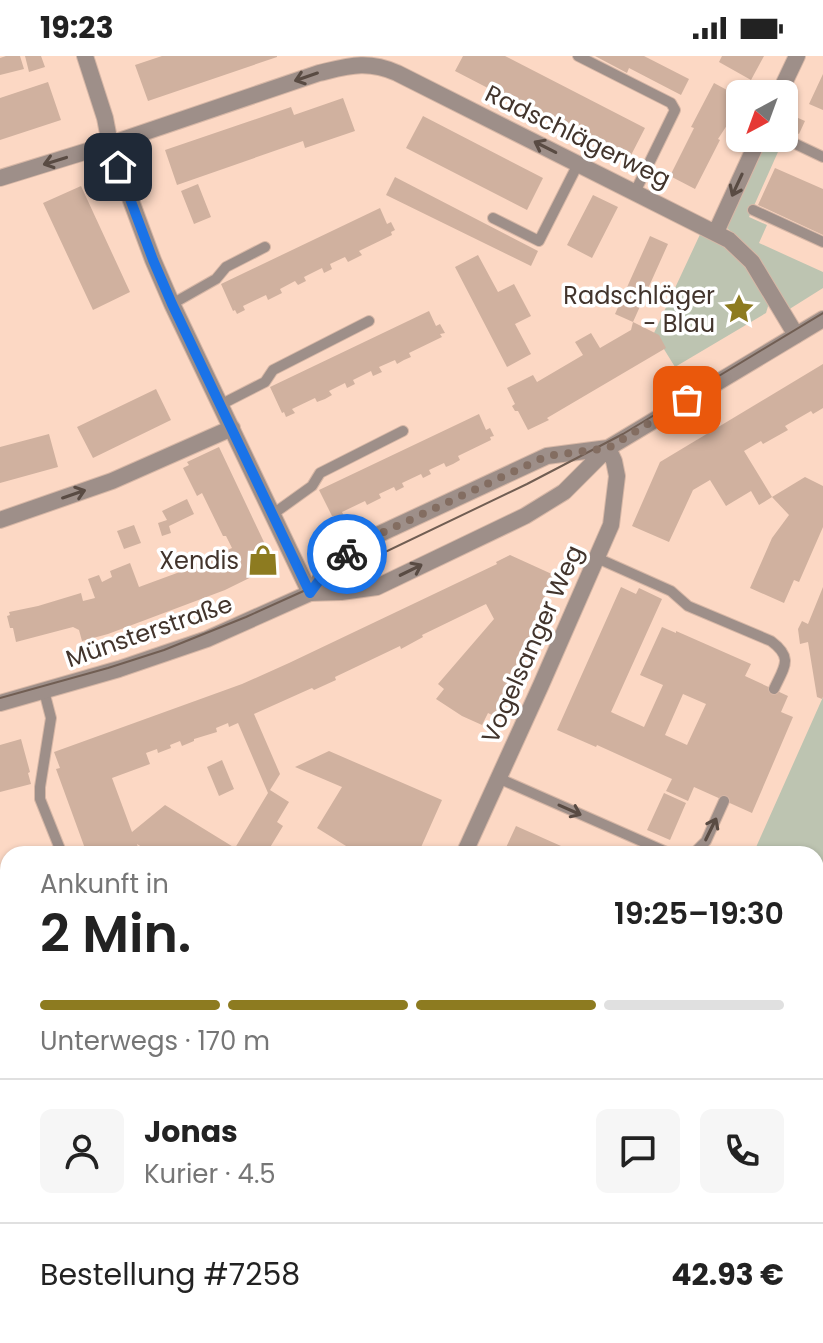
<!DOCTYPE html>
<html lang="de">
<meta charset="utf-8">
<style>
body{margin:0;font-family:Poppins,sans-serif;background:#f6f6f6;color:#222;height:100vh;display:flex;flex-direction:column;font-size:30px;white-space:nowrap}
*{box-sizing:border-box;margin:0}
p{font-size:26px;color:#767676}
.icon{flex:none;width:44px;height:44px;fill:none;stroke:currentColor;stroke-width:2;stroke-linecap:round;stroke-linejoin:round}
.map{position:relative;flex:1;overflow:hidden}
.side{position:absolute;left:0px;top:790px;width:824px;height:498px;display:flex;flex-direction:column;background:#fff;border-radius:24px 24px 0 0;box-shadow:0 2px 6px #0004}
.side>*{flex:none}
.needle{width:52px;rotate:221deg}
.controls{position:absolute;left:726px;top:24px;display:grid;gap:16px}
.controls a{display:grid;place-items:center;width:72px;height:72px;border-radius:12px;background:#fff;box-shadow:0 2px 6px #0004;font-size:40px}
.pin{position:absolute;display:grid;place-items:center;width:68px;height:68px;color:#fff;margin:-34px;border-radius:16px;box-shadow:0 4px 12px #0006}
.courier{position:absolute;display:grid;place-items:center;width:80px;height:80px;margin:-40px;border:6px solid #1a73e8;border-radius:50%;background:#fff;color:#222;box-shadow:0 2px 10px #0007}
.overview em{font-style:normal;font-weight:600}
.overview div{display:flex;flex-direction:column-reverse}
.overview{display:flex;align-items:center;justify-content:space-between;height:136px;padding:0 40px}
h1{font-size:52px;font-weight:600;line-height:60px}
.bar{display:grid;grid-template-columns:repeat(4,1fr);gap:12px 8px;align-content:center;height:96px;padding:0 40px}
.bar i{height:10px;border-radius:6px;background:#e0e0e0}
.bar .on{background:#8d7b20}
.bar p{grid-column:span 4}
.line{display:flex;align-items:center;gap:20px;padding:0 40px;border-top:2px solid #e0e0e0}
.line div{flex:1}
.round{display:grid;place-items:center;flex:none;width:84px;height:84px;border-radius:12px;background:#f6f6f6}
.status{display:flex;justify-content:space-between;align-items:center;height:56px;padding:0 40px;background:#fff;direction:ltr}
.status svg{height:22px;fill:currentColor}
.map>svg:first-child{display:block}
.green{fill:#bdc4b1}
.building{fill:#d0b19f;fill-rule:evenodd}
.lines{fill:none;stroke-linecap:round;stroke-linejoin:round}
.service-casing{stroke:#d7b7a6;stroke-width:12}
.minor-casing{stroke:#d7b7a6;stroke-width:18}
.tertiary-casing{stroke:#d7b7a6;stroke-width:18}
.service{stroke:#9e8f89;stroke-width:10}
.minor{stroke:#9e8f89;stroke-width:16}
.tertiary{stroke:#9e8f89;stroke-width:16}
.tram{stroke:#715e53;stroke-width:2}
.oneway{stroke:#594b43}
.done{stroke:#836d61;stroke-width:8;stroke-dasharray:0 14.4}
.route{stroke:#1a73e8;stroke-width:10}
.labels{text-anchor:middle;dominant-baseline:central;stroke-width:7;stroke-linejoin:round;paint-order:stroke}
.street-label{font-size:24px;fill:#42342c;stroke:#fff}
.poi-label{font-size:24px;fill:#42342c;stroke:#fff;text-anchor:end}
</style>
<div class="status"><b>19:23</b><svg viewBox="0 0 49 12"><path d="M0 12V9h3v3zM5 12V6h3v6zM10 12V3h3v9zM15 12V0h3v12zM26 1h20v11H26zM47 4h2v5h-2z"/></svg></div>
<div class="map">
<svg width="823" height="1287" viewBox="0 0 823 1287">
<rect width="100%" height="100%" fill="#fcd8c4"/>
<path class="green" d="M767,82L782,87L749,161L767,169L759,187L823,216V232L788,254L747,191L727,172Z
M703,172L741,201L769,247L766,257L675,311L654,277Z
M823,641V1028H816V798H753Z"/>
<path class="building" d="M6,0H20L24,13L0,19V2Z
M25,0H41L45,11L29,16Z
M162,0H277V1L148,45L135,9Z
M463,0H505L645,72L628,105L455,15Z
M595,0H644L689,23L681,39L629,12L627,17Z
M722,0H764L751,24L719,6Z
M823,18V54L809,48Z
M48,26L61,64L0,84V42Z
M714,27L740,41V45L738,49L737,48L731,59L733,60L718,83L720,84L695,133L670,120L694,72L691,71Z
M343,42L355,75L305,92L303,85L177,129L165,94L291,51L294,59Z
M789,58L805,65L799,78L784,71Z
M423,60L543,122L527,154L406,92Z
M775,112L823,133V179L758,149Z
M395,121L538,195L531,210L386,139Z
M198,128L211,161L194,168L181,135Z
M81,130L130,236L93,254L43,147Z
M593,139L618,151L592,202L567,189Z
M380,152L387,168L391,166L395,174L391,176L392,179L359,195L362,199L348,206L345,201L330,208L332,213L324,217L322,212L304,221L306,225L298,229L295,225L280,233L282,237L268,244L266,239L243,250L245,254L237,258L235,254L233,255L221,228Z
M650,180L668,188L633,266L615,258Z
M478,199L498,236L514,228L531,260L515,268L531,298L507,311L455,211Z
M429,255L436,270L440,268L445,277L440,278L442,281L409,297L411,301L404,304L397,308L395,304L379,311L382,316L373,320L371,315L353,324L355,328L347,332L345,327L329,335L332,339L325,343L317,346L315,342L292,353L295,357L286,361L284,356L282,357L270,331Z
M633,266L659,279L666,292L547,362L549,364L528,374L518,355H515L512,350L515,348L507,332L533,319L537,326L583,299L575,286L591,277L600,292L631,274Z
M823,308V352L813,358L811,355L785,370L788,374L763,388L761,385L744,395L772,441L759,449L751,435L726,450L710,424L693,434L669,486L632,470L660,406Z
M156,333L171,364L93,402L77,371Z
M479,358L486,374L490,372L494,380L490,381L491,384L458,400L460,404L453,408L446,411L444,407L429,414L431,418L423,422L421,418L402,427L404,431L396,435L394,431L379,438L381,442L367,449L365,445L342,456L344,460L335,464L334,460H332L319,434Z
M49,378L58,411L0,427V391Z
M219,391L272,503L270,512L225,534L108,578L82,585L79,574L73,571L16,586L13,572H10L7,560L10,559L9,556L38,550L81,537L83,545L95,542L88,523L99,519L102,526L112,521L110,515L130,507L139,531L196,510L195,508L232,492L226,480H223L202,437L197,440L183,412L189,409L187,406Z
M805,421L823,430V471L799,526L794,524L784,547L750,532L772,482L789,459L772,441Z
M187,443L194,458L169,470L171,477L162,480L158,467L167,464L162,455Z
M134,469L141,487L124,493L117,475Z
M510,499L554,519L529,578L532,580L496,661L488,657L482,669L462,660L436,643L444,633L438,628L494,563L486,548L422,579L423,581L401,593L400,590L335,621L336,624L314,634L312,632L254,658L280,718L270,734L289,746L277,766L283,770L266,798H153L137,788L140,798H87L56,713L60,712L54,696L242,628L289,607L497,508L496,506ZM228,667L229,671L238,667L268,737L235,792L165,749L132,776L112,722L150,708L146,697L157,693L158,697L171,692L170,689L180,685L182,690L194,685V683L217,676L216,672Z
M621,531L636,538L639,532L662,543L611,656L644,671L663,629L640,619L662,571L676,577V575L751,608L745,620L788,640L781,656L793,661L752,757L694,731L688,745L666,735L672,723L597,689L596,691L557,674ZM683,638L706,648L687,689L665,679Z
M823,531V641L822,643L817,641L808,586L800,588L798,573L802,565L808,568Z
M21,683L30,716L28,717L31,728L0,736V689Z
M329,695L442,744L418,798H359L317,772L342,731L295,711Z
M222,704L234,733L219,740L207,711Z
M664,737L686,747L670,784L647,774Z
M516,770L579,798H503Z
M816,1036L823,1037V1168H816Z"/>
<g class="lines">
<defs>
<path id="service" d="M578,0L671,47L675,54L635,136
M783,82L823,101
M753,154L823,186
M493,162L539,185L578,108
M172,248L216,223L226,211L265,191
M220,349L265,326L273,314L369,265
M273,458L312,430L320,417L403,375
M597,502L671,535L688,550L771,585C794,602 784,611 774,633
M44,635L51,662L40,731V743L62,798
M498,722L671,798
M693,798L706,785L724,745
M816,956L823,957
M816,1268H823"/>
<path id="minor" d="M85,0L105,62L110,88L153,204L172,248L310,537
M779,38L797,0
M0,122L110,88L319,17C349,10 367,4 397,17L729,184L752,206L796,279
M716,176L759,82
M0,464L112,425L232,372"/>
<path id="tertiary" d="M310,537L341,536L377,531L525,460L564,436L608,392L823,263
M0,647L119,613L207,583L310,537L326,515L358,488L547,400L608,392
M464,798L541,629L611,469L617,420L614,405L608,392
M437,1280V1287"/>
</defs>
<use href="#service" class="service-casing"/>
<use href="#minor" class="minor-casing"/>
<use href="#tertiary" class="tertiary-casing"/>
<use href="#service" class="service"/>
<use href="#minor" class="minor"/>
<use href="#tertiary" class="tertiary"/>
<path class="tram" d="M0,642L108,612L164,594L246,561L308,533L527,428L623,378L823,257"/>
</g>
<defs><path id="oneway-shaft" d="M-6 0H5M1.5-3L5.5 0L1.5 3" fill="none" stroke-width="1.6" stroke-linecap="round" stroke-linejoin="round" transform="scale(2)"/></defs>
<g class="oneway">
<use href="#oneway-shaft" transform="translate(306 21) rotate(161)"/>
<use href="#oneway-shaft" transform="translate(545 91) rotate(-153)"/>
<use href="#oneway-shaft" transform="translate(55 105) rotate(163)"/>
<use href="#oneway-shaft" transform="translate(737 129) rotate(115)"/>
<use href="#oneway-shaft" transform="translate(74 438) rotate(-19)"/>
<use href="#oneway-shaft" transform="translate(411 514) rotate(-26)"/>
<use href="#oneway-shaft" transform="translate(570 754) rotate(24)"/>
<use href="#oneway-shaft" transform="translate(711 773) rotate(-64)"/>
</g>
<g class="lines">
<path class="done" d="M347,498L358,488L547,400L608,392L687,344"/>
<path class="route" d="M118,111L153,204L172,248L310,537L326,515L347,498"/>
</g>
<defs>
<symbol id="sight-bare" viewBox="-9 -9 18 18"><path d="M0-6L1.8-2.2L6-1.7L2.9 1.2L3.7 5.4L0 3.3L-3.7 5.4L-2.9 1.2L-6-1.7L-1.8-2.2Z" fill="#8d7b20" stroke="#fff" stroke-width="2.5" paint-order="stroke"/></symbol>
<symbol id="shop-bare" viewBox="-9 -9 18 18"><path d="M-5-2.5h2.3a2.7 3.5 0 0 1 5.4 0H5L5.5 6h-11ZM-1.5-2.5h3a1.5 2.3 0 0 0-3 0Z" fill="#8d7b20" stroke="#fff" stroke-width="2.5" paint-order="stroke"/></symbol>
</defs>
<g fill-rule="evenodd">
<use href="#sight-bare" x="717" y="231" width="44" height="44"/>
<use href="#shop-bare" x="241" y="482" width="44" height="44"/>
</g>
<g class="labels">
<g class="street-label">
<text transform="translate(578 80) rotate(26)">Radschlägerweg</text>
<text transform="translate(149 575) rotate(-19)">Münsterstraße</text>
<text transform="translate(532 588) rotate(-66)">Vogelsanger Weg</text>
</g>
<g class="poi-label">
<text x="715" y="239">Radschläger<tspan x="715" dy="28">- Blau</tspan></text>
<text x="239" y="504">Xendis</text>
</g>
</g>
</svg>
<div class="controls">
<a><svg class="needle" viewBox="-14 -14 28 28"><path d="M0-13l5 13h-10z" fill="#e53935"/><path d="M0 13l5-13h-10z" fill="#767676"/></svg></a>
</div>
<div class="pin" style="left:687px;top:344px;background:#ea580c"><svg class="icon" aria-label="bag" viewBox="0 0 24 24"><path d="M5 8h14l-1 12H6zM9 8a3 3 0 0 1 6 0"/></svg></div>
<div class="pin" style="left:118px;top:111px;background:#1f2937"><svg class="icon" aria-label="home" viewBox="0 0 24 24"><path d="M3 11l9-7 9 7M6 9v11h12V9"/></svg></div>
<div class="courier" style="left:347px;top:498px"><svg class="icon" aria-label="bike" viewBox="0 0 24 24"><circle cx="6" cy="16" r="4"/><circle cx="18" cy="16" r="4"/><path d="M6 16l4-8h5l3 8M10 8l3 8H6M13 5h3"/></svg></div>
<section class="side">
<div class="overview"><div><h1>2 Min.</h1><p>Ankunft in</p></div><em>19:25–19:30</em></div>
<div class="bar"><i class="on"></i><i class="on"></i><i class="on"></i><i></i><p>Unterwegs · 170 m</p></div>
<div class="line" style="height:144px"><a class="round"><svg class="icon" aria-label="person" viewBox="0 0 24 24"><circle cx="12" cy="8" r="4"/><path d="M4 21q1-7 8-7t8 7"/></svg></a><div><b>Jonas</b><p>Kurier · 4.5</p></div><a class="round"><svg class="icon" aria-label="chat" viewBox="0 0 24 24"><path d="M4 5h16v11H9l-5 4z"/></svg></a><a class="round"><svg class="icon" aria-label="phone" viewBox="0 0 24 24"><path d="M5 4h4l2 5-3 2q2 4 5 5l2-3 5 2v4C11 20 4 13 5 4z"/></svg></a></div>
<div class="line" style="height:104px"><div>Bestellung #7258</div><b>42.93 €</b></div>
</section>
</div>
